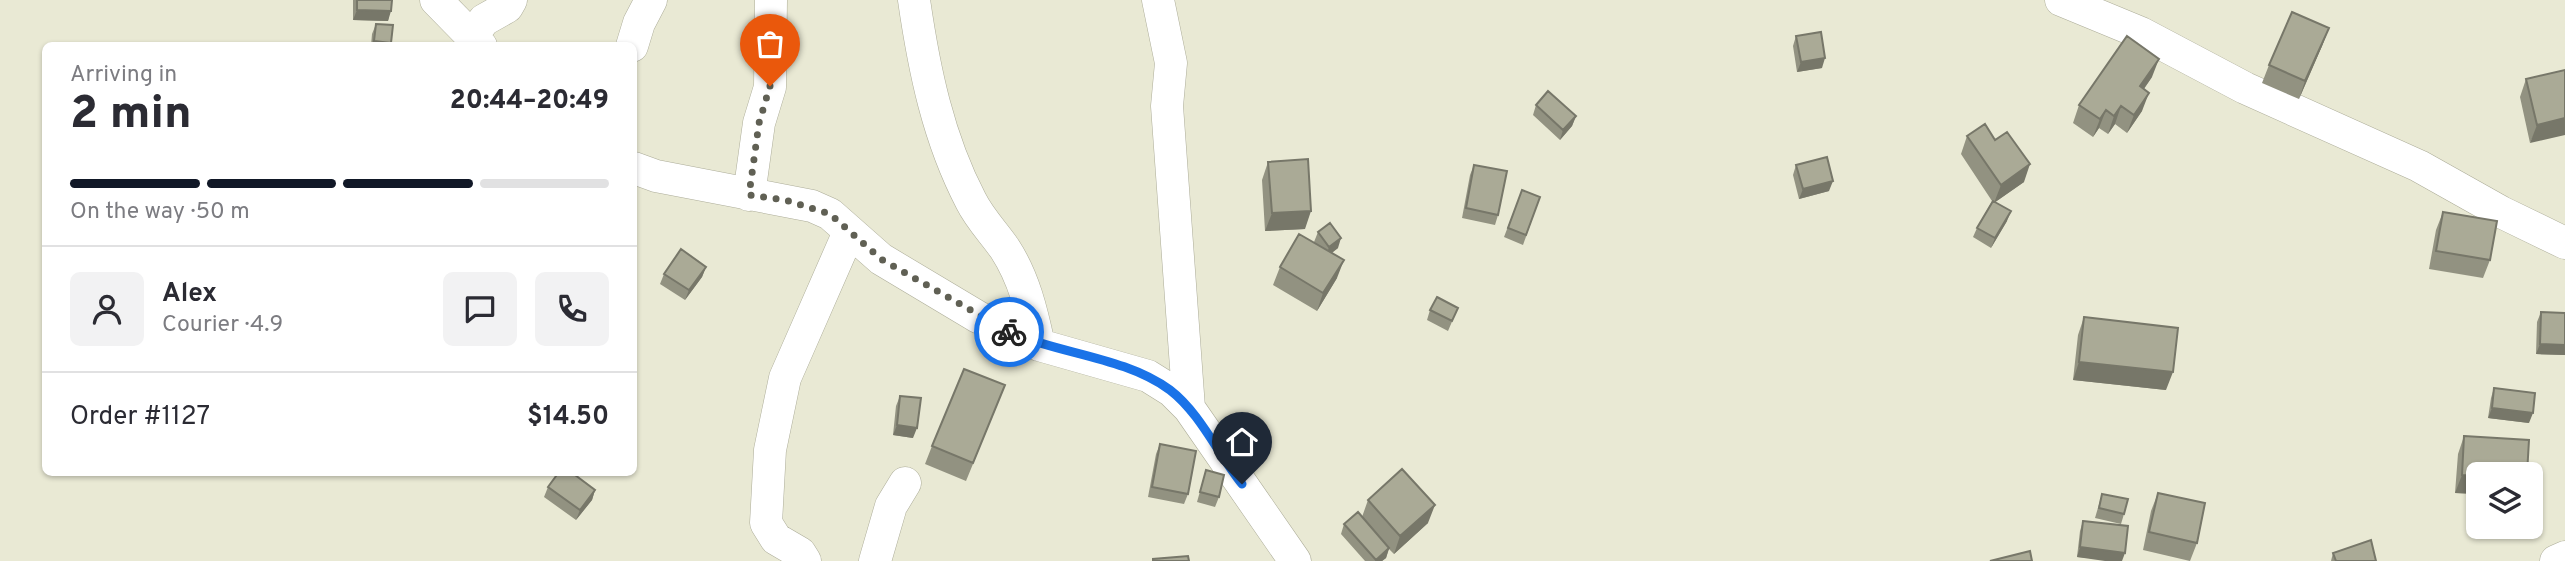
<!DOCTYPE html>
<meta charset="utf-8">
<style>
body{margin:0;font-family:Overpass,sans-serif;background:#f2f2f3;color:#2b2b33;height:100vh;display:flex;flex-direction:column;font-size:26px;white-space:nowrap}
*{box-sizing:border-box;margin:0}
p{font-size:23px;color:#7c7c81}
.icon{flex:none;width:38px;height:38px;fill:none;stroke:currentColor;stroke-width:2;stroke-linecap:round;stroke-linejoin:round}
.map{position:relative;flex:1;overflow:hidden}
.side{position:absolute;left:42px;top:42px;width:595px;height:434px;display:flex;flex-direction:column;background:#fff;border-radius:10px;box-shadow:0 2px 5px #0004}
.side>*{flex:none}
.tools{position:absolute;left:2466px;top:462px;display:grid;gap:14px}
.tools a{display:grid;place-items:center;width:77px;height:77px;border-radius:10px;background:#fff;box-shadow:0 2px 5px #0004;font-size:35px}
.pin{position:absolute;display:grid;place-items:center;width:60px;height:60px;color:#fff;margin:-72px -30px;border-radius:50% 50% 50% 0;rotate:-45deg;box-shadow:0 0 7px #0007}
.pin .icon{rotate:45deg}
.courier{position:absolute;display:grid;place-items:center;width:70px;height:70px;margin:-35px;border:5px solid #1a73e8;border-radius:50%;background:#fff;color:#222;box-shadow:0 2px 9px #0007}
.headline em{font-style:normal;font-weight:800}
.headline div{display:flex;flex-direction:column-reverse}
.headline{display:flex;align-items:center;justify-content:space-between;height:119px;padding:0 28px}
h1{font-size:46px;font-weight:800;line-height:52px}
.bar{display:grid;grid-template-columns:repeat(4,1fr);gap:10px 7px;align-content:center;height:84px;padding:0 28px}
.bar i{height:9px;border-radius:5px;background:#e1e1e2}
.bar .current{background:#111827}
.bar p{grid-column:span 4}
.line{display:flex;align-items:center;gap:18px;padding:0 28px;border-top:2px solid #e1e1e2}
.line div{flex:1}
.round{display:grid;place-items:center;flex:none;width:74px;height:74px;border-radius:10px;background:#f2f2f3}
.map>svg:first-child{display:block}
.lines{fill:none;stroke-linecap:round;stroke-linejoin:round}
.minor-casing{stroke:#acac98;stroke-width:33}
.minor{stroke:#fff;stroke-width:32}
.wall{fill:#929281}
.shaded-wall{fill:#777769}
.building{fill:#aaaa96;stroke:#777769;stroke-width:2}
.done{stroke:#606054;stroke-width:7;stroke-dasharray:0 12.6}
.route{stroke:#1a73e8;stroke-width:9}
</style>
<div class="map">
<svg width="2565" height="561" viewBox="0 0 2565 561">
<rect width="100%" height="100%" fill="#e9e9d4"/>
<g class="lines">
<defs>
<path id="minor" d="M436,0L481,46
M914,0C924,69 938,138 971,201C980,219 994,233 1005,249C1024,278 1032,312 1039,345
M1158,0L1171,63L1167,106L1189,408
M2061,0L2141,33L2245,88L2419,166L2501,212L2565,243
M471,37L484,20L507,7L511,0
M632,46L639,23L651,0
M634,168L656,176L812,206L830,214L881,259L978,317L1039,345L1148,376L1172,391L1189,408L1295,561
M749,195L759,123L770,87L771,0
M805,561L800,553L776,539L766,523L770,450L785,378L849,232
M875,561L891,506L905,483
M2556,561L2565,557"/>
</defs>
<use href="#minor" class="minor-casing"/>
<use href="#minor" class="minor"/>
</g>
<path class="wall" d="M353,0H392L388,21L353,20Z
M376,24L391,43L390,46H371L372,34Z
M2329,28L2322,46L2299,99L2262,83L2269,65Z
M1796,36L1822,68L1797,72L1793,46Z
M2565,70L2530,143L2520,97L2526,79Z
M2152,77L2144,89L2142,111L2127,133L2115,124L2108,134L2099,128L2093,137L2073,123L2079,105Z
M1536,105L1576,116L1572,126L1560,140L1533,115Z
M1967,136L2024,182L1995,202L2007,221L1991,248L1973,237L1977,228L1992,201L1961,154Z
M1268,162L1305,229L1265,231L1262,180Z
M1474,165L1498,215L1495,225L1462,218L1470,175Z
M1796,165L1829,191L1799,199L1793,175Z
M1522,190L1540,197L1523,245L1504,237Z
M2443,212L2490,260L2483,278L2429,269L2436,230Z
M1318,232L1338,248L1332,253L1337,278L1317,311L1273,285L1280,267L1314,242Z
M706,267L702,277L685,300L660,284L664,274Z
M1430,310L1454,317L1448,331L1427,320Z
M2541,312L2565,313V355L2536,354L2537,322Z
M2084,317L2166,390L2073,380L2078,335Z
M2494,388L2529,423L2488,418L2491,398Z
M900,396L913,438L893,435L896,406Z
M998,403L966,481L925,464L932,446Z
M2464,436L2478,474V494L2455,493L2458,454Z
M1160,444L1188,494L1184,504L1148,497L1156,454Z
M1206,470L1219,497L1215,507L1197,502Z
M548,487L595,490L592,500L576,520L544,497Z
M2158,493L2197,543L2190,561L2143,550L2151,511Z
M2102,494L2124,514L2121,524L2095,518Z
M1368,500L1428,523L1394,554L1389,549L1386,558L1382,561H1365L1341,534L1344,524L1362,517Z
M2083,521L2122,561L2077,557L2080,531Z
M2333,553L2376,561H2331Z"/>
<path class="shaded-wall" d="M357,10L391,11L388,21L353,20Z
M2329,28L2322,46L2299,99L2305,81Z
M374,41L391,43L390,46H372Z
M1825,58L1822,68L1797,72L1801,62Z
M2159,59L2152,77L2133,104L2140,86Z
M2149,93L2142,111L2127,133L2134,115Z
M2121,106L2115,124L2108,134L2114,116Z
M2106,110L2099,128L2093,137L2100,119Z
M1576,116L1572,126L1560,140L1563,130Z
M2565,118V135L2530,143L2537,125Z
M2030,164L2024,182L1994,203L2001,185Z
M1833,181L1829,191L1799,199L1803,189Z
M1311,211L1305,229L1265,231L1272,213Z
M2011,211L2007,221L1991,248L1995,238Z
M1341,238L1338,248L1326,257L1329,247Z
M1344,260L1337,278L1317,311L1323,293Z
M706,267L702,277L685,300L689,290Z
M2540,344L2565,345V355L2536,354Z
M2079,362L2173,372L2166,390L2073,380Z
M2492,408L2533,413L2529,423L2488,418Z
M897,425L917,428L913,438L893,435Z
M2462,475L2478,476V494L2455,493Z
M595,490L592,500L576,520L580,510Z
M1435,505L1428,523L1394,554L1400,536Z
M2080,547L2125,553L2122,561H2105L2077,557Z
M1389,548L1386,558L1382,561H1375Z"/>
<path class="building" d="M357,0H392L391,11L357,10Z
M2292,12L2329,28L2305,81L2269,65Z
M376,24L393,25L391,43L374,41Z
M1821,32L1825,58L1801,62L1796,36Z
M2127,36L2159,59L2140,86L2149,93L2134,115L2121,106L2114,116L2106,110L2100,119L2079,105Z
M2565,70V118L2537,125L2526,79Z
M1548,91L1576,116L1563,130L1536,105Z
M1985,124L1995,140L2007,132L2030,164L2001,185L1967,136Z
M1827,157L1833,181L1803,189L1796,165Z
M1308,159L1311,211L1272,213L1268,162Z
M1474,165L1507,171L1498,215L1466,208Z
M1522,190L1540,197L1526,235L1508,228Z
M1993,201L2011,211L1995,238L1977,228Z
M2443,212L2497,221L2490,260L2436,251Z
M1330,223L1341,238L1329,247L1318,232Z
M1299,234L1344,260L1323,293L1280,267Z
M681,249L706,267L689,290L664,274Z
M1437,297L1458,308L1452,321L1430,310Z
M2541,312L2565,313V345L2540,344Z
M2084,317L2178,328L2173,372L2079,362Z
M964,369L1005,385L973,463L932,446Z
M2494,388L2535,393L2533,413L2492,408Z
M900,396L921,398L917,428L897,425Z
M2464,436L2529,440L2527,474H2478V476L2462,475Z
M1160,444L1196,451L1188,494L1152,487Z
M1402,469L1435,505L1400,536L1368,500Z
M1206,470L1224,475L1219,497L1200,492Z
M559,472H571L595,490L580,510L548,487Z
M2158,493L2205,503L2197,543L2149,532Z
M2102,494L2128,499L2124,514L2099,508Z
M1358,512L1389,548L1376,560L1344,524Z
M2083,521L2128,526L2125,553L2080,547Z
M2371,540L2376,561H2336L2333,553Z
M2030,551L2032,561H1990Z
M1188,556L1189,561H1153V559Z"/>
<g class="lines">
<path class="done" d="M770,86L759,123L749,195L785,200L830,214L881,259L1009,332"/>
<path class="route" d="M1009,332C1060,354 1125,357 1170,390C1200,413 1218,454 1242,484"/>
</g>
</svg>
<div class="tools">
<a><svg class="icon" aria-label="layers" viewBox="0 0 24 24"><path d="M12 4l9 5-9 5-9-5zM3 14l9 5 9-5"/></svg></a>
</div>
<div class="pin" style="left:770px;top:86px;background:#ea580c"><svg class="icon" aria-label="bag" viewBox="0 0 24 24"><path d="M5 8h14l-1 12H6zM9 8a3 3 0 0 1 6 0"/></svg></div>
<div class="pin" style="left:1242px;top:484px;background:#1f2937"><svg class="icon" aria-label="home" viewBox="0 0 24 24"><path d="M3 11l9-7 9 7M6 9v11h12V9"/></svg></div>
<div class="courier" style="left:1009px;top:332px"><svg class="icon" aria-label="bike" viewBox="0 0 24 24"><circle cx="6" cy="16" r="4"/><circle cx="18" cy="16" r="4"/><path d="M6 16l4-8h5l3 8M10 8l3 8H6M13 5h3"/></svg></div>
<section class="side">
<div class="headline"><div><h1>2 min</h1><p>Arriving in</p></div><em>20:44–20:49</em></div>
<div class="bar"><i class="current"></i><i class="current"></i><i class="current"></i><i></i><p>On the way · 50 m</p></div>
<div class="line" style="height:126px"><a class="round"><svg class="icon" aria-label="person" viewBox="0 0 24 24"><circle cx="12" cy="8" r="4"/><path d="M4 21q1-7 8-7t8 7"/></svg></a><div><b>Alex</b><p>Courier · 4.9</p></div><a class="round"><svg class="icon" aria-label="chat" viewBox="0 0 24 24"><path d="M4 5h16v11H9l-5 4z"/></svg></a><a class="round"><svg class="icon" aria-label="phone" viewBox="0 0 24 24"><path d="M5 4h4l2 5-3 2q2 4 5 5l2-3 5 2v4C11 20 4 13 5 4z"/></svg></a></div>
<div class="line" style="height:91px"><div>Order #1127</div><b>$14.50</b></div>
</section>
</div>
